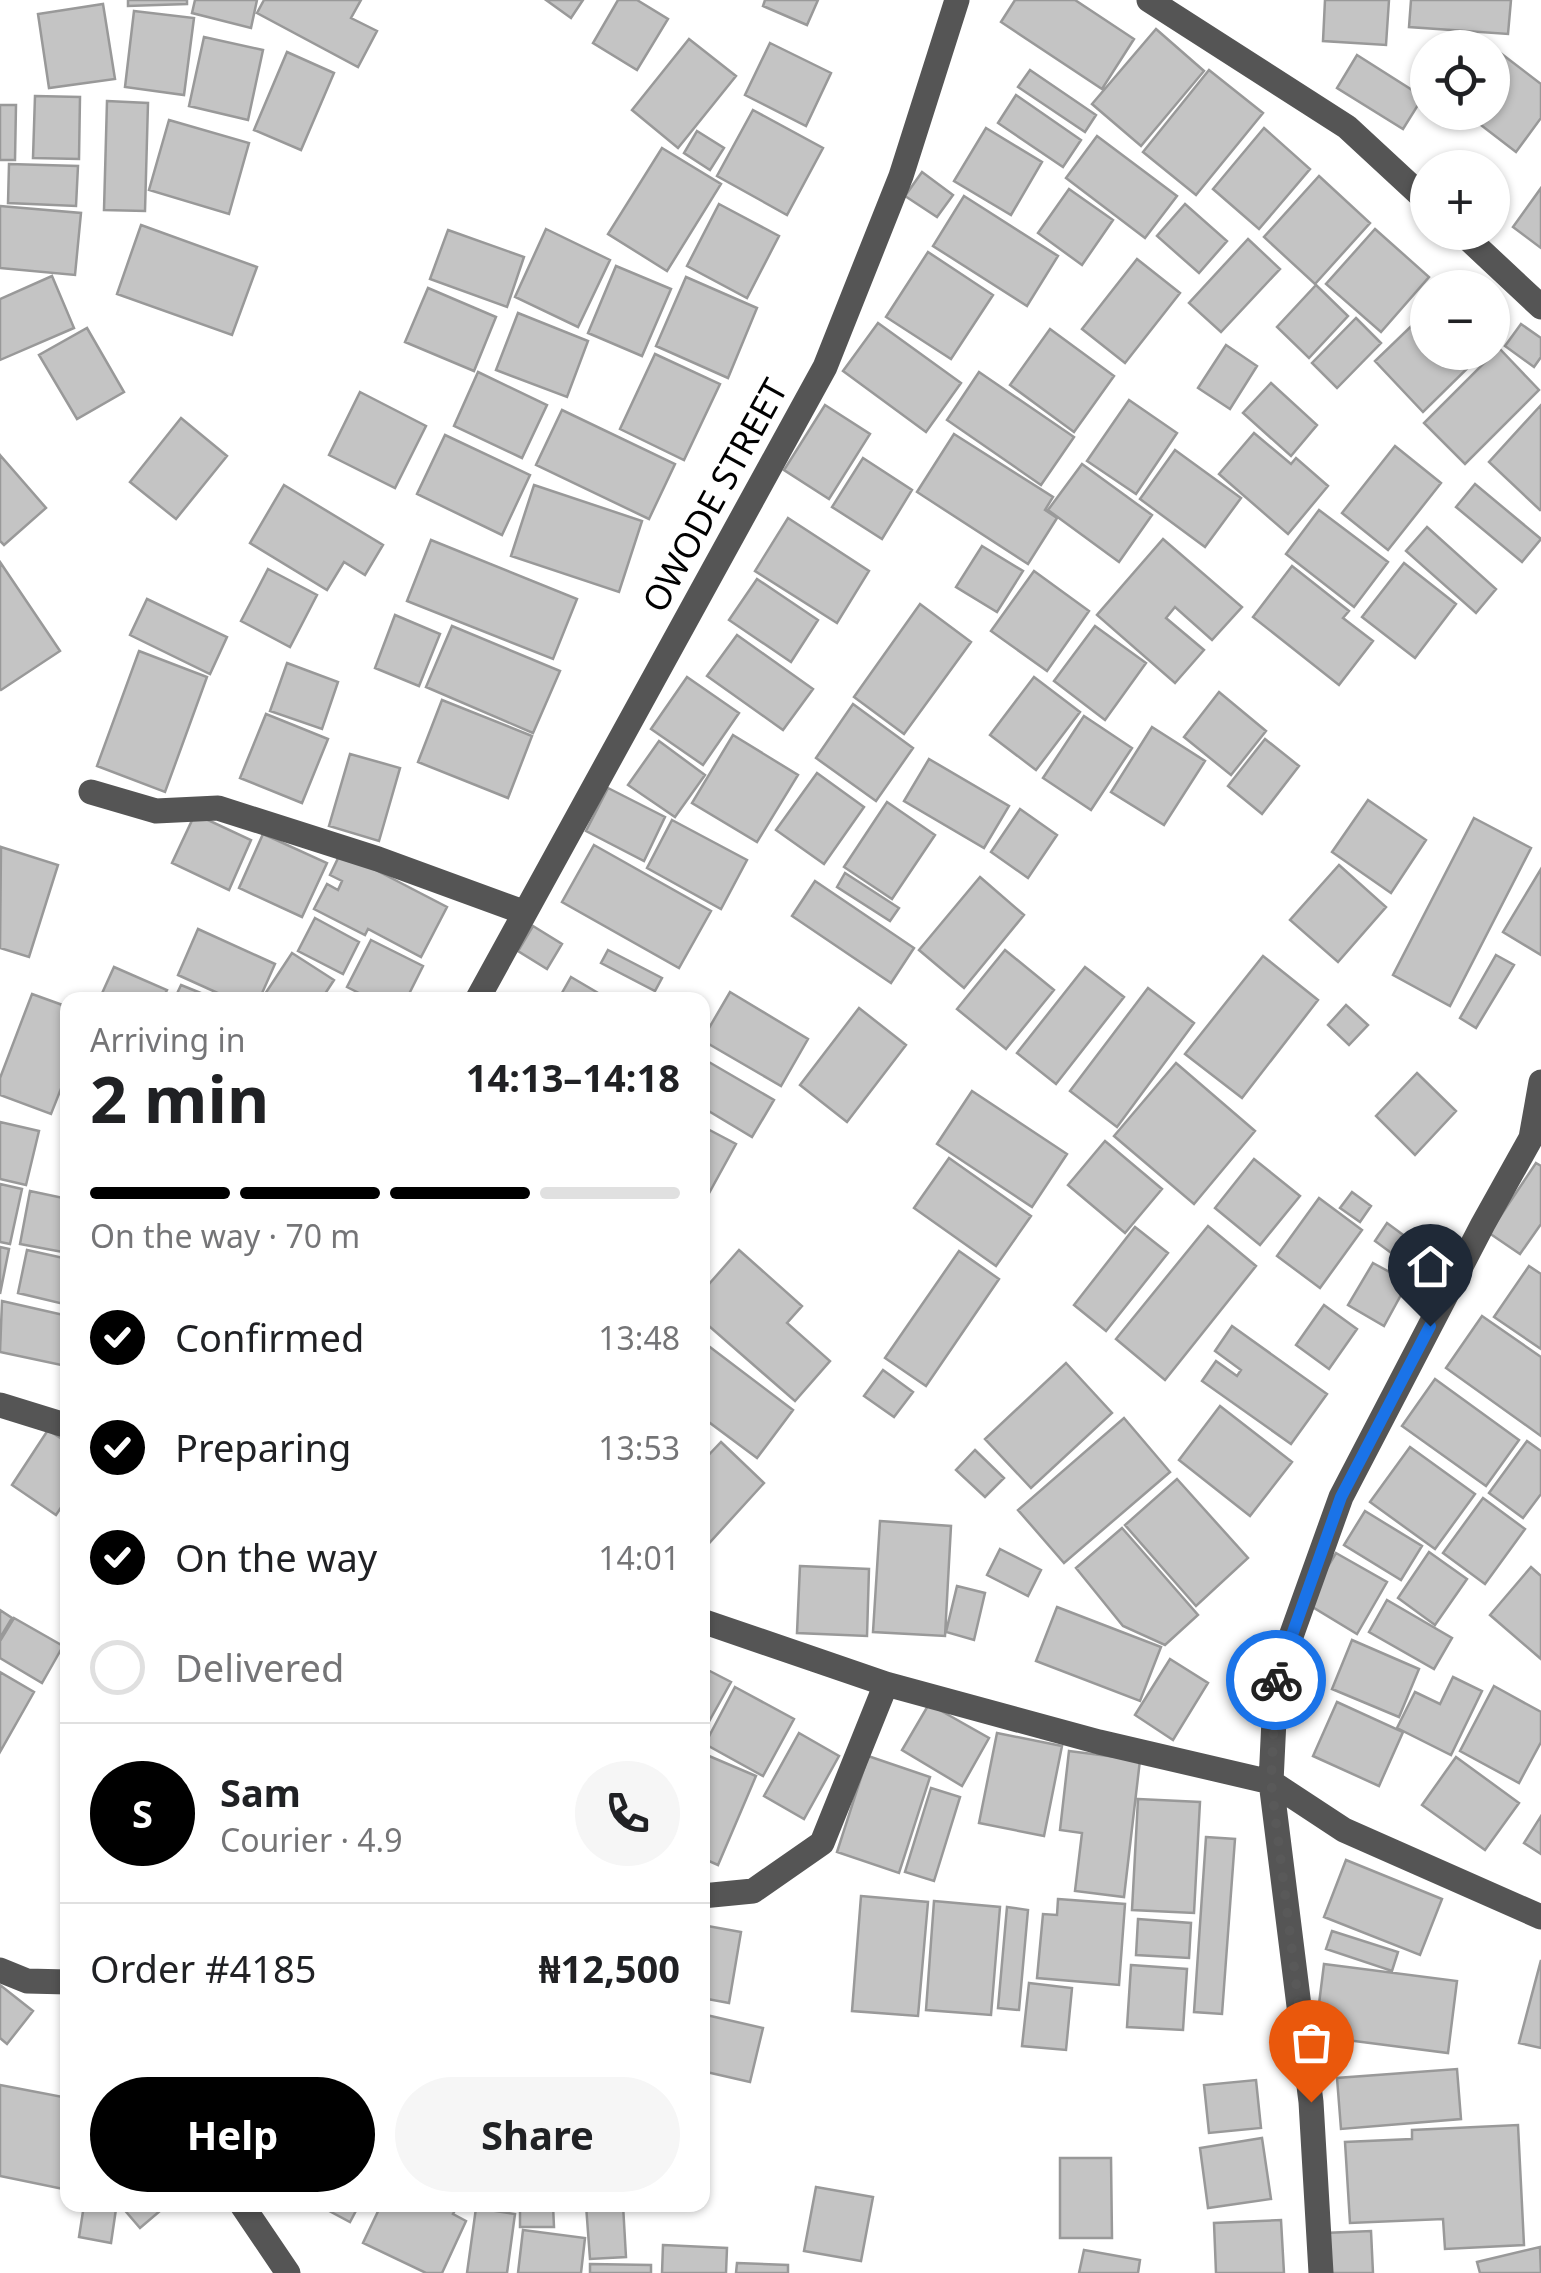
<!DOCTYPE html>
<meta charset="utf-8">
<style>
body{margin:0;font-family:"Noto Sans",sans-serif;background:#f6f6f6;color:#202124;height:100vh;display:flex;flex-direction:column;font-size:38px;white-space:nowrap}
*{box-sizing:border-box;margin:0}
p{font-size:32px;color:#757577}
.icon{flex:none;width:55px;height:55px;fill:none;stroke:currentColor;stroke-width:2;stroke-linecap:round;stroke-linejoin:round}
.map{position:relative;flex:1;overflow:hidden}
.panel{position:absolute;left:60px;top:992px;width:650px;height:1220px;display:flex;flex-direction:column;background:#fff;border-radius:20px;box-shadow:0 2px 8px #0004}
.panel>*{flex:none}
.fabs{position:absolute;left:1410px;top:30px;display:grid;gap:20px}
.fabs a{display:grid;place-items:center;width:100px;height:100px;border-radius:50%;background:#fff;box-shadow:0 2px 8px #0004;font-size:50px}
.pin{position:absolute;display:grid;place-items:center;width:85px;height:85px;color:#fff;margin:-102px -42px;border-radius:50% 50% 50% 0;rotate:-45deg;box-shadow:0 0 10px #0007}
.pin .icon{rotate:45deg}
.courier{position:absolute;display:grid;place-items:center;width:100px;height:100px;margin:-50px;border:8px solid #1a73e8;border-radius:50%;background:#fff;color:#222;box-shadow:0 2px 12px #0007}
.head em{font-style:normal;font-weight:700}
.head div{display:flex;flex-direction:column-reverse}
.head{display:flex;align-items:center;justify-content:space-between;height:170px;padding:0 30px}
h1{font-size:65px;font-weight:700;line-height:75px}
.bar{display:grid;grid-template-columns:repeat(4,1fr);gap:15px 10px;align-content:center;height:120px;padding:0 30px}
.bar i{height:12px;border-radius:8px;background:#e0e0e0}
.bar .active{background:#000}
.bar p{grid-column:span 4}
.line{display:flex;align-items:center;gap:25px;padding:0 30px;border-top:2px solid #e0e0e0}
.line div{flex:1}
.round{display:grid;place-items:center;flex:none;width:105px;height:105px;border-radius:52px;background:#f6f6f6}
ol{padding:0 30px;list-style:none}
li{display:flex;align-items:center;gap:30px;height:110px}
li p{margin-inline-start:auto}
li .icon{padding:10px;border-radius:50%;background:#000;color:#fff;stroke-width:4}
li:last-child{color:#757577}
li i{width:55px;height:55px;border:5px solid #e0e0e0;border-radius:50%}
.action{display:flex;gap:20px;margin-top:auto;padding:20px 30px}
.action a{flex:1;height:115px;border-radius:60px;background:#000;color:#fff;font-size:40px;font-weight:700;line-height:115px;text-align:center}
.action a+a{background:#f6f6f6;color:#202124}
.map>svg:first-child{display:block}
.building{fill:#c4c4c4;stroke:#999;stroke-width:2.5}
.lines{fill:none;stroke-linecap:round;stroke-linejoin:round}
.minor{stroke:#555;stroke-width:25}
.done{stroke:#595959;stroke-width:10;stroke-dasharray:0 18}
.route{stroke:#1a73e8;stroke-width:12}
.labels{text-anchor:middle;dominant-baseline:central;stroke-width:10;stroke-linejoin:round;paint-order:stroke}
.street-label{font-size:35px;fill:#000;stroke:#fff}
</style>
<div class="map">
<svg width="1541" height="2273" viewBox="0 0 1541 2273">
<rect width="100%" height="100%" fill="#fff"/>
<path class="building" d="M128,0H187V4L128,6Z
M195,0H257L251,28L192,13Z
M264,0H361L351,18L377,31L358,67L257,13Z
M546,0H583L571,18Z
M618,0H637L668,19L637,70L593,43Z
M765,0H818L807,25L763,6Z
M1015,0H1075L1134,39L1102,89L1001,22Z
M1325,0H1389L1386,45L1323,41Z
M1411,0H1511L1508,34L1409,27Z
M103,4L115,79L49,88L38,14Z
M134,11L194,18L184,95L125,87Z
M1156,29L1204,71L1141,146L1092,104Z
M204,37L263,50L248,120L189,106Z
M689,39L736,76L678,148L632,110Z
M770,43L831,73L806,126L745,95Z
M1490,45L1541,84V118L1516,152L1464,112H1492Z
M287,52L334,73L301,150L254,130Z
M1357,55L1423,97L1403,129L1337,88Z
M1030,70L1096,115L1085,132L1018,87Z
M1209,70L1263,113L1196,195L1143,152Z
M1016,95L1081,140L1063,167L998,123Z
M35,96L80,97L79,159L33,158Z
M107,101L148,103L145,211L104,210Z
M0,105H16L15,160H0Z
M753,110L823,148L787,215L717,176Z
M169,120L249,143L229,214L149,190Z
M986,128L1042,162L1011,215L954,181Z
M1264,128L1310,169L1259,229L1213,189Z
M697,131L724,148L710,170L684,153Z
M1097,136L1177,196L1145,238L1066,178Z
M662,148L721,184L667,271L608,234Z
M9,164L78,166L76,206L8,203Z
M922,172L953,195L937,217L905,196Z
M1319,176L1370,223L1315,284L1264,237Z
M1541,188V248L1513,227Z
M1069,189L1113,220L1082,265L1038,233Z
M964,196L1058,256L1027,306L933,246Z
M719,204L779,236L747,298L687,266Z
M1185,204L1227,241L1199,273L1157,236Z
M0,206L81,213L75,275L0,268Z
M141,225L257,267L232,335L117,294Z
M546,229L610,260L578,327L515,297Z
M1375,229L1429,277L1381,332L1326,284Z
M448,230L524,257L507,307L430,279Z
M1248,239L1280,269L1221,332L1189,303Z
M928,252L993,295L951,359L886,317Z
M1137,259L1180,293L1125,363L1082,329Z
M616,266L671,289L642,356L588,333Z
M52,276L74,328L0,360V299Z
M686,277L757,308L728,378L656,346Z
M1316,285L1348,316L1309,358L1277,327Z
M428,288L496,317L474,371L405,342Z
M1428,310V352H1484L1423,412L1375,361Z
M518,313L588,341L567,397L496,370Z
M1356,318L1381,343L1337,388L1312,363Z
M878,323L961,383L926,432L843,371Z
M1521,324L1541,338V357L1534,367L1505,346Z
M87,328L124,392L77,419L39,355Z
M1050,329L1114,376L1074,432L1010,385Z
M1226,345L1257,366L1230,409L1198,388Z
M1499,348L1539,390L1465,464L1424,423Z
M655,354L720,384L684,460L620,429Z
M478,372L547,405L522,458L454,426Z
M979,372L1074,437L1041,485L947,420Z
M1271,383L1317,425L1291,456L1243,413Z
M360,392L426,426L395,488L329,455Z
M1129,400L1177,433L1136,494L1087,461Z
M825,405L870,434L829,499L784,470Z
M1541,405V509L1540,510L1489,462Z
M562,410L675,464L649,519L536,465Z
M181,418L227,456L176,519L130,482Z
M1254,433L1291,464L1296,458L1328,486L1288,534L1219,474Z
M954,434L1053,497L1045,510L1057,518L1028,564L917,492Z
M445,435L530,475L502,535L417,494Z
M1395,446L1441,483L1388,550L1342,513Z
M1175,450L1241,498L1205,547L1140,499Z
M0,455L46,508L4,545L0,541Z
M863,458L912,490L882,539L832,507Z
M1082,464L1152,515L1119,562L1048,510Z
M1475,484L1541,539L1522,562L1456,507Z
M284,485L383,545L365,575L344,562L327,590L250,543Z
M534,485L642,521L619,592L511,556Z
M1319,510L1388,562L1354,607L1286,554Z
M788,518L869,571L837,623L755,571Z
M1427,527L1496,589L1476,613L1406,551Z
M1163,539L1242,607L1212,640L1175,607L1166,618L1204,650L1175,683L1097,615Z
M431,540L577,599L553,659L407,601Z
M982,546L1023,571L997,612L956,587Z
M0,562L60,651L1,690L0,689Z
M1404,563L1456,604L1415,658L1362,617Z
M1292,566L1349,611L1343,618L1373,641L1339,685L1253,617Z
M268,569L317,595L290,647L241,621Z
M1034,571L1089,611L1047,671L991,631Z
M757,579L818,620L791,662L729,620Z
M147,599L227,637L210,674L130,635Z
M920,604L971,642L904,734L854,697Z
M395,615L440,634L419,686L375,668Z
M452,626L560,671L533,733L426,687Z
M1095,626L1146,663L1105,720L1054,681Z
M737,635L813,689L783,730L707,676Z
M139,651L207,677L165,792L97,766Z
M287,663L338,682L322,729L270,711Z
M687,677L739,713L703,765L651,729Z
M1034,677L1080,712L1036,770L990,735Z
M1219,692L1266,731L1231,775L1184,737Z
M442,700L532,736L508,798L418,762Z
M853,704L913,748L876,801L816,758Z
M266,714L328,739L302,803L240,778Z
M1084,716L1132,748L1091,810L1043,778Z
M1152,727L1205,761L1164,825L1111,792Z
M733,735L798,775L757,842L692,803Z
M1265,739L1299,766L1262,814L1228,786Z
M659,741L705,775L675,817L628,785Z
M350,754L400,768L379,841L329,826Z
M929,759L1009,806L984,848L904,801Z
M817,773L864,807L824,864L776,830Z
M608,788L665,817L644,861L586,831Z
M1368,800L1426,840L1391,893L1332,852Z
M887,802L935,835L892,899L844,867Z
M1020,809L1057,835L1028,878L991,852Z
M195,814L251,840L229,890L172,863Z
M1474,818L1531,848L1450,1006L1393,975Z
M672,820L747,860L721,909L647,868Z
M263,834L327,863L302,917L239,888Z
M594,845L711,911L679,968L562,902Z
M1,847L58,865L29,957L0,948Z
M341,852L447,907L421,957L368,929L365,935L314,909L327,884L338,890L342,881L330,875Z
M1339,865L1386,907L1338,962L1290,920Z
M1541,869V955L1503,932Z
M845,873L899,908L890,921L837,887Z
M980,877L1024,915L964,988L919,950Z
M815,881L914,948L891,983L792,916Z
M315,918L359,942L343,974L298,951Z
M533,926L562,944L547,969L518,951Z
M198,929L275,964L259,1000H233L178,975Z
M371,940L423,966L406,1000H373L347,987Z
M608,950L662,978L655,991L601,963Z
M1005,950L1054,990L1006,1049L957,1009Z
M292,953L334,980L321,1000H261Z
M1496,955L1514,965L1476,1028L1460,1018Z
M1263,956L1318,1000L1242,1098L1185,1054Z
M114,967L167,990L162,1000H99Z
M1085,967L1124,997L1056,1084L1017,1053Z
M571,977L610,1000H558Z
M181,985L218,1000H174Z
M1148,988L1194,1023L1117,1127L1070,1091Z
M730,992L808,1039L781,1086L702,1040Z
M32,994L68,1007V1071L51,1114L0,1095V1078Z
M1346,1005L1368,1025L1349,1045L1328,1025Z
M859,1008L906,1045L847,1122L800,1085Z
M702,1058L774,1100L752,1137L702,1107Z
M1176,1063L1255,1131L1194,1204L1114,1136Z
M1417,1073L1456,1111L1415,1155L1376,1116Z
M972,1091L1067,1154L1032,1207L937,1144Z
M0,1122L39,1131L26,1185L0,1179Z
M702,1126L736,1144L702,1206Z
M1105,1141L1162,1189L1125,1233L1068,1185Z
M949,1158L1031,1216L996,1266L914,1208Z
M1254,1159L1300,1196L1260,1245L1215,1208Z
M1536,1163L1541,1166V1224L1520,1254L1489,1233Z
M0,1184L22,1189L10,1244L0,1242Z
M30,1191L68,1199V1253L20,1244Z
M1352,1192L1371,1206L1360,1222L1340,1208Z
M1319,1198L1362,1230L1320,1288L1277,1256Z
M1387,1223L1421,1248L1409,1266L1375,1241Z
M1208,1226L1256,1266L1165,1380L1116,1339Z
M1135,1227L1168,1253L1106,1331L1074,1305Z
M0,1247L9,1249L0,1294Z
M27,1250L68,1259V1305L18,1293Z
M739,1250L802,1306L787,1323L830,1361L795,1401L702,1320V1292Z
M959,1251L999,1279L926,1386L885,1358Z
M1373,1263L1408,1282L1384,1326L1348,1305Z
M1529,1266L1541,1274V1349L1494,1317Z
M2,1301L68,1316L66,1366L0,1352Z
M1324,1305L1357,1329L1329,1369L1296,1345Z
M1482,1316L1541,1357V1436L1446,1368Z
M1232,1326L1327,1394L1291,1444L1202,1381L1216,1361L1237,1376L1241,1370L1215,1351Z
M702,1341L793,1410L757,1458L702,1417Z
M1066,1363L1112,1413L1031,1488L985,1439Z
M883,1370L913,1392L894,1417L864,1396Z
M1435,1379L1519,1440L1486,1486L1402,1426Z
M1220,1406L1292,1462L1250,1516L1179,1460Z
M1124,1418L1170,1472L1064,1563L1018,1510Z
M48,1430L68,1443V1497L56,1515L12,1485Z
M1527,1441L1541,1451V1494L1523,1518L1489,1493Z
M721,1442L764,1483L702,1551V1462Z
M1410,1447L1475,1494L1435,1549L1370,1502Z
M975,1450L1004,1478L985,1497L956,1470Z
M1177,1479L1248,1558L1196,1606L1125,1525Z
M1483,1498L1525,1529L1485,1584L1443,1553Z
M1365,1511L1422,1546L1401,1580L1344,1545Z
M880,1521L951,1526L945,1636L873,1632Z
M1122,1528L1198,1615L1165,1645L1123,1626L1076,1568Z
M1000,1549L1041,1570L1028,1596L987,1575Z
M1429,1552L1467,1579L1435,1625L1398,1598Z
M1336,1553L1387,1582L1357,1634L1306,1603Z
M800,1566L869,1569L867,1636L797,1633Z
M1531,1567L1541,1576V1659L1490,1615Z
M957,1586L985,1593L974,1640L946,1632Z
M1387,1600L1452,1638L1434,1669L1369,1632Z
M1057,1607L1161,1647L1140,1701L1036,1661Z
M0,1610L12,1618L0,1638Z
M14,1618L63,1646L42,1683L0,1658V1641Z
M1352,1640L1419,1669L1399,1717L1332,1689Z
M1170,1659L1208,1683L1173,1740L1135,1715Z
M702,1667L731,1682L702,1734Z
M0,1672L34,1692L0,1752Z
M1453,1677L1482,1691L1451,1755L1397,1728L1415,1692L1440,1704Z
M1494,1686L1541,1712V1742L1519,1783L1460,1751Z
M735,1687L794,1719L763,1776L705,1744Z
M1337,1702L1403,1732L1379,1786L1313,1756Z
M929,1704L989,1738L962,1786L902,1750Z
M799,1733L839,1756L804,1819L764,1796Z
M997,1733L1062,1746L1044,1836L979,1823Z
M1069,1751L1140,1760L1124,1897L1075,1891L1082,1833L1060,1830Z
M702,1753L756,1776L718,1865L702,1858Z
M868,1756L930,1777L899,1873L837,1852Z
M1456,1757L1519,1803L1485,1850L1422,1805Z
M931,1788L960,1797L934,1881L905,1872Z
M1138,1799L1200,1802L1194,1913L1132,1910Z
M1541,1816V1854L1524,1843Z
M1206,1837L1235,1839L1222,2014L1194,2012Z
M1346,1860L1442,1899L1420,1955L1324,1917Z
M861,1896L928,1902L918,2016L852,2011Z
M1058,1899L1125,1904L1119,1985L1037,1978L1043,1914L1057,1915Z
M934,1901L1000,1907L991,2015L926,2010Z
M1007,1907L1028,1910L1019,2010L998,2008Z
M1138,1919L1191,1923L1189,1958L1136,1955Z
M702,1925L741,1932L729,2003L702,1998Z
M1332,1931L1398,1952L1392,1971L1326,1949Z
M1541,1960V2048L1519,2043Z
M1324,1964L1457,1981L1448,2053L1315,2036Z
M1131,1965L1187,1969L1183,2030L1127,2027Z
M1029,1983L1072,1988L1066,2050L1022,2046Z
M0,1985L33,2011L7,2044L0,2038Z
M702,2014L763,2028L750,2082L702,2071Z
M1457,2069L1461,2119L1341,2129L1337,2078Z
M1256,2080L1261,2128L1209,2133L1204,2085Z
M0,2085L68,2098V2190L0,2176Z
M1518,2125L1524,2245L1445,2249L1443,2219L1350,2223L1345,2142L1412,2139V2130Z
M1262,2138L1271,2199L1208,2208L1200,2148Z
M1060,2158H1111L1112,2238H1060Z
M816,2187L873,2197L861,2261L804,2251Z
M84,2205L116,2209L111,2243L79,2237Z
M124,2205H167L140,2228L122,2207Z
M318,2205H359L350,2222Z
M381,2205H458L453,2214L466,2221L442,2273H426L363,2243Z
M520,2205H553L554,2227H520Z
M586,2205H623L626,2257L590,2259Z
M476,2208L515,2214L507,2273H467Z
M1281,2220L1284,2273H1216L1214,2223Z
M523,2230L585,2238L581,2273H518Z
M1371,2231L1373,2273H1326L1324,2233Z
M663,2245L727,2248L726,2273H662Z
M1540,2247L1541,2273H1480L1477,2262Z
M1084,2250L1140,2260L1138,2273H1079Z
M737,2263L788,2265V2273H736Z
M590,2264L651,2265V2273H590Z"/>
<g class="lines">
<path class="minor" d="M1149,0L1347,127L1428,202
M1461,232L1541,307
M91,792L156,811L218,808L378,859L523,912
M477,1000L825,367L901,176L957,0
M0,1405L68,1426
M702,1621L886,1684L1099,1742L1271,1782L1344,1830L1541,1917
M702,1896L753,1891L822,1843L886,1684
M0,1970L27,1981L68,1982
M242,2205L288,2273
M1321,2273L1311,2102L1271,1782L1276,1678L1341,1497L1483,1224L1531,1138L1541,1082"/>
</g>
<g class="lines">
<path class="done" d="M1276,1680L1271,1782L1311,2102"/>
<path class="route" d="M1276,1680L1341,1497L1430,1326"/>
</g>
<g class="labels">
<g class="street-label">
<text transform="translate(714 495) rotate(-61)">OWODE STREET</text>
</g>
</g>
</svg>
<div class="fabs">
<a><svg class="icon" aria-label="locate" viewBox="0 0 24 24"><circle cx="12" cy="12" r="6"/><path d="M12 2v4M12 18v4M2 12h4M18 12h4"/></svg></a>
<a>+</a>
<a>−</a>
</div>
<div class="pin" style="left:1311px;top:2102px;background:#ea580c"><svg class="icon" aria-label="bag" viewBox="0 0 24 24"><path d="M5 8h14l-1 12H6zM9 8a3 3 0 0 1 6 0"/></svg></div>
<div class="pin" style="left:1430px;top:1326px;background:#1f2937"><svg class="icon" aria-label="home" viewBox="0 0 24 24"><path d="M3 11l9-7 9 7M6 9v11h12V9"/></svg></div>
<div class="courier" style="left:1276px;top:1680px"><svg class="icon" aria-label="bike" viewBox="0 0 24 24"><circle cx="6" cy="16" r="4"/><circle cx="18" cy="16" r="4"/><path d="M6 16l4-8h5l3 8M10 8l3 8H6M13 5h3"/></svg></div>
<section class="panel">
<div class="head"><div><h1>2 min</h1><p>Arriving in</p></div><em>14:13–14:18</em></div>
<div class="bar"><i class="active"></i><i class="active"></i><i class="active"></i><i></i><p>On the way · 70 m</p></div>
<ol>
<li><svg class="icon" aria-label="check" viewBox="0 0 24 24"><path d="M5 12l5 5 9-10"/></svg>Confirmed<p>13:48</p></li>
<li><svg class="icon" aria-label="check" viewBox="0 0 24 24"><path d="M5 12l5 5 9-10"/></svg>Preparing<p>13:53</p></li>
<li><svg class="icon" aria-label="check" viewBox="0 0 24 24"><path d="M5 12l5 5 9-10"/></svg>On the way<p>14:01</p></li>
<li><i></i>Delivered</li>
</ol>
<div class="line" style="height:180px"><b class="round" style="background:#000;color:#fff">S</b><div><b>Sam</b><p>Courier · 4.9</p></div><a class="round"><svg class="icon" aria-label="phone" viewBox="0 0 24 24"><path d="M5 4h4l2 5-3 2q2 4 5 5l2-3 5 2v4C11 20 4 13 5 4z"/></svg></a></div>
<div class="line" style="height:130px"><div>Order #4185</div><b>₦12,500</b></div>
<div class="action"><a>Help</a><a>Share</a></div>
</section>
</div>
